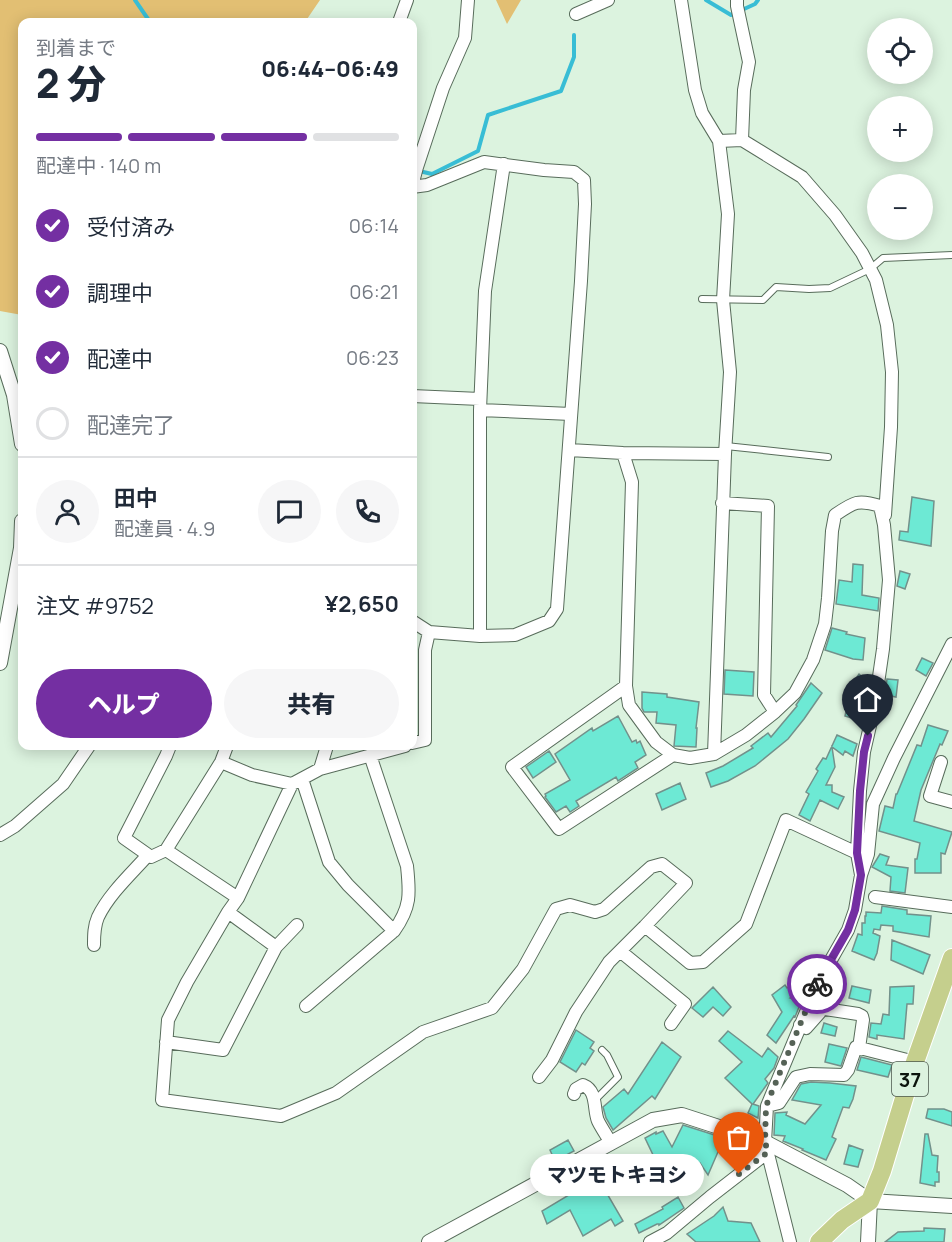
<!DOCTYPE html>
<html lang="ja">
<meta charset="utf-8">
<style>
body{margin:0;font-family:Manrope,"Noto Sans JP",sans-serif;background:#f6f6f7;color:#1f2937;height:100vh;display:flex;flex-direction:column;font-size:22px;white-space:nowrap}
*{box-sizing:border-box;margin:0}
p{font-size:20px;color:#747a83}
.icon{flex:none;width:33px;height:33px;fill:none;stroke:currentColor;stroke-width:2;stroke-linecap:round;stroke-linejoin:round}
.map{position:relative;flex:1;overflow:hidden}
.drawer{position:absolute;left:18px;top:18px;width:399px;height:732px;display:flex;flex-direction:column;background:#fff;border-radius:12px;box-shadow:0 3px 15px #0003}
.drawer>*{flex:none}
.tools{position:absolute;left:867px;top:18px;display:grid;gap:12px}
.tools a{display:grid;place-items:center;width:66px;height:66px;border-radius:50%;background:#fff;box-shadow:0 3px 15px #0003;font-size:30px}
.pin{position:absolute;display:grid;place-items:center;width:51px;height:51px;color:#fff;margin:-62px -26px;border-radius:50% 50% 50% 0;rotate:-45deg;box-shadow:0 0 6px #0007}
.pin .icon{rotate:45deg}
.courier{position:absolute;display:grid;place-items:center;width:60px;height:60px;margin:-30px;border:4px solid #742fa2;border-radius:50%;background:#fff;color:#222;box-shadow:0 2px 8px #0007}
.bubble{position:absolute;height:42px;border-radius:21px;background:#fff;box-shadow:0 3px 15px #0003;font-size:20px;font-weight:800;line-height:42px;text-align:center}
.overview em{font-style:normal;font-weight:800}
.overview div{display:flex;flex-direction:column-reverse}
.overview{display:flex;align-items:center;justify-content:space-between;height:102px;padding:0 18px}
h1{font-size:39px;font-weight:800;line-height:45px}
.bar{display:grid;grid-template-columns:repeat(4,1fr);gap:9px 6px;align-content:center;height:72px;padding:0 18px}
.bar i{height:8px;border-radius:4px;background:#e0e1e3}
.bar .current{background:#742fa2}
.bar p{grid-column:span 4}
.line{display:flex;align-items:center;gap:15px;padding:0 18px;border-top:2px solid #e0e1e3}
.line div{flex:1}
.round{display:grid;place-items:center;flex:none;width:63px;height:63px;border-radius:32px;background:#f6f6f7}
ol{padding:0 18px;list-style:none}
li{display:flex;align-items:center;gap:18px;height:66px}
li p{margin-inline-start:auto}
li .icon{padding:6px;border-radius:50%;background:#742fa2;color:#fff;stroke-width:4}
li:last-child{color:#747a83}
li i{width:33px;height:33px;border:3px solid #e0e1e3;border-radius:50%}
.primary-button{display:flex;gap:12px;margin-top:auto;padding:12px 18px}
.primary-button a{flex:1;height:69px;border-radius:36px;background:#742fa2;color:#fff;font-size:24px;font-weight:800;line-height:69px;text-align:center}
.primary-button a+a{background:#f6f6f7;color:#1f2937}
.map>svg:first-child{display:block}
.green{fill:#e2bf73}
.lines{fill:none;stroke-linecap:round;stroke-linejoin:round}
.stream{stroke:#38bdd5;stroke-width:4}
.building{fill:#6de9d4;stroke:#72918b;stroke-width:1.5}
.service-casing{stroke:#586c5b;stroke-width:8}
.minor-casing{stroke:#586c5b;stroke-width:14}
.tertiary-casing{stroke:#586c5b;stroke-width:16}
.primary-casing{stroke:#fff;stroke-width:20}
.service{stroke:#fff;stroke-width:6}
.minor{stroke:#fff;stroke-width:12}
.tertiary{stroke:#fff;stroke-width:14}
.primary{stroke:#c5cf8d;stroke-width:18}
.done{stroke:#556256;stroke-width:6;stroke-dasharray:0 10.8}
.route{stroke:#742fa2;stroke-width:8}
.labels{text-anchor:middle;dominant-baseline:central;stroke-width:4.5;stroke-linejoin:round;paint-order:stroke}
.shield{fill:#dcf3df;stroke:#4a574c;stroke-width:1.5}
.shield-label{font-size:20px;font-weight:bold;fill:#0c140d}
</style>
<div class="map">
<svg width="952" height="1242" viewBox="0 0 952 1242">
<rect width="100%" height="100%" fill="#dcf3df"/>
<path class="green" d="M0,0H320L305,22H22V315L0,311Z
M496,0H521L507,24Z"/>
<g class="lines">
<path class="stream" d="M135,0L150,22
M706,0L731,15L755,4L758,0
M419,171L432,174L478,151L488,115L561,91L574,57V35"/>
</g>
<path class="building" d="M912,497L934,501L931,546L899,540L900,531L908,532Z
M853,564L863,565L862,595L879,598L878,611L836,604L839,580L852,582Z
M900,571L910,574L905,589L897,586Z
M832,628L847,632L846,634L865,638L863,660L853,659L825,650Z
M922,658L933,663L926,676L916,670Z
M725,670L754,672L753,696L724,694Z
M859,674L868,682L854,703L864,705L861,721L845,716L852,684Z
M887,679L898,680L896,697L885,695Z
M811,683L822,693L804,719L788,739L755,766L728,781L711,787L706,773L723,766L753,748L751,746L768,733L771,737L797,706L796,705Z
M642,692L667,694V697L699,702L696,728H697L696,747L674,746L676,725L656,723L657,712H644L642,708Z
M618,716L632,742L636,740L637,743L640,741L646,755L635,762L638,768L618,781L616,777L576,801L579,806L570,812L566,806L556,812L545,797L546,796L545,794L570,780L555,754L592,728L593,731Z
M928,725L948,731L942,745L940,744L921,790L914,821L952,832L945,854L941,853V873H915V859H917L920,843L879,831L885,806L893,808L896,794H897L917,745L921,746Z
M837,735L857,744L853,756L845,751L843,755L832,747L835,767L826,785H832V792L844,797L838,809L820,800L810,821L799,815L809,794L806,792L818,771L816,769L823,758L826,759Z
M549,751L556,762L533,778L526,767Z
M680,783L686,799L662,810L656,794Z
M880,854L889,857L886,865L908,868L905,893L890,891L891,877L872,867Z
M882,906L907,910V914L931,916L929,937L893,931V926L881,925L880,930L874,929L873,933L880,936L877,953L874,960L852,951L858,934L862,935V923H865V916H866V912L881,913Z
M892,940L930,955L923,974L891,960Z
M807,974L811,979L810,981L790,998L801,1002L795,1017L794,1016L776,1043L767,1035L782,1012L772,995L785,985L787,988Z
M852,986L871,990L869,1003L849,998Z
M914,986L913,1004H907L904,1039L877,1035V1039L869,1037L871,1023L881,1024L883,1014L889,1015L890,987Z
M713,987L731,1007L723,1016L713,1007L703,1017L692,1008Z
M824,1023L837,1027L835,1036L821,1033Z
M576,1030L594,1042L590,1048L594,1051L585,1065L582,1063L576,1072L560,1062Z
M728,1031L762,1057L768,1048L778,1057L774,1068L765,1079L768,1083L753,1104L759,1106L758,1118L748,1113L752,1104L725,1078L742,1062L719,1041Z
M662,1042L681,1057L655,1099L652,1096L613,1130L606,1118L603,1107L624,1089L628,1094Z
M829,1044L847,1048L841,1066L825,1062Z
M861,1057L892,1065L888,1077L857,1070Z
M811,1082L830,1083L856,1086L853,1099L849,1108L843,1107L832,1137L836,1139L826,1160L802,1150L803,1149L783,1141L785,1136L774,1135L775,1113L787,1112L786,1115L805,1124L821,1105L792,1100L801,1084Z
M928,1109H944L952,1112V1126L926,1118Z
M683,1125L724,1138L708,1175L700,1163L686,1173L676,1159L650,1175L643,1164L654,1157L645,1138L656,1132V1134L663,1131L672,1147Z
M925,1134H928L932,1155L938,1156L937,1172H939V1182H935V1186L920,1183Z
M568,1140L574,1151L555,1161L550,1150Z
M742,1145L750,1155L741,1162L733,1152Z
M849,1145L863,1150L858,1167L844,1164Z
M582,1174L587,1183L603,1174L608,1182L602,1185L623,1221L615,1226L611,1219L583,1236L570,1210L547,1224L542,1211L574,1192L569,1181Z
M678,1197L684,1208L659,1225V1224H657L639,1233L635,1224L663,1209L662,1207Z
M723,1207L728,1221L751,1223L760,1242H696L687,1234L714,1216Z
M924,1228L945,1229L944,1242H885L898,1232L924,1231Z"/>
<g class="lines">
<defs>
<path id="service" d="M702,299L763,300L776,287L809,289L830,288L870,269L883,258L952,255
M726,446L828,457
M594,1101L618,1077L607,1055L602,1050"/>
<path id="minor" d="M737,0V6L749,62L744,90L742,140
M576,14L608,0
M399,22L407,0
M719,141L742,140L802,177L835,215L862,253L876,280L887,325L892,372L891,427L885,515
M412,186L417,167L443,88L465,38L468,0
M412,187L427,185L484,162L544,170L574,172L584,180L585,204L581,281L557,609L549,621L515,635L480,636L429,632L412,621
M412,396L480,399
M480,410L571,414
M569,450L623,453L725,454L730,372L723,300L728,214L719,141L702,113L695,90L681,0
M623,453L632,482L626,686L629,705L656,742L673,755L690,758L714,754L746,735L775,712L795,693L813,660L825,624L828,598L832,531L835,515C854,502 858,499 880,506L884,525L889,580L883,649L875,704L864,752L860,791L857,853L861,875
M722,503L768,506L764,695L775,712
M480,636V410L485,291L504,164
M626,686L512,767L559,829L673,755
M412,743L425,740V650L429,632
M170,746L166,756L124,838L151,857L166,850L221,762L252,775L292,784L320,769L405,746
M714,754L725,454
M370,755L407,866C410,894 411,907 394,931
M221,762L227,746
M941,762L930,796L952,802
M320,769L327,746
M302,779L329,862L348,885L394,931L306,1006
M0,835L15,826L63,784L89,746
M166,850L238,898
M875,897L952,907
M228,912L238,898L292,784
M94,945C94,935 94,926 98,917C109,894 131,874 148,855
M276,947L297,925
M620,951L685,1004L671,1024
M800,1025L806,1028L822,1010L825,1009L858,1014L862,1016L863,1020L859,1048
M166,1042L223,1050L276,947L228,912L187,982L168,1020L162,1100L281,1116L336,1093L423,1032L492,1008L523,969L556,909L570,905L595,912L604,909L651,867L662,864L686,883L645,926L690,963L703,962L746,924L786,820L857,853
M539,1077L552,1060L576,1012L609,962L645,926
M574,1094L576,1089L583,1085C598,1091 593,1109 598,1121C602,1129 607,1136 611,1143
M767,1106L779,1103L796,1077L810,1074L844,1075L848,1070L856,1047L915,1062
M650,1242L667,1233L710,1197L768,1152
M790,1242L765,1142L767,1106L819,981L848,930L855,910L861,875L868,854L873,804L894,758L952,644"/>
<path id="tertiary" d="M0,351L14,395L22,444
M0,663L21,548L22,521
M429,1242L653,1120L682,1115L765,1142L847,1185L870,1201L952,1206
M868,1242L870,1201"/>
<path id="primary" d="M819,1242L842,1220L870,1201L882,1171L915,1062L952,958"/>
</defs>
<use href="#service" class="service-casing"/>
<use href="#minor" class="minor-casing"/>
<use href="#tertiary" class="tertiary-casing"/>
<use href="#primary" class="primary-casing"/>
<use href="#service" class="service"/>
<use href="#minor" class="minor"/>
<use href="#tertiary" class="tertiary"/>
<use href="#primary" class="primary"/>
</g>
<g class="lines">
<path class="done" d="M739,1174L768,1152L765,1142L766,1106L817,984"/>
<path class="route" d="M817,984L848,930L855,910L861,875L857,853L860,791L864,752L868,736"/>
</g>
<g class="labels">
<rect class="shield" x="892" y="1062" width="36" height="34" rx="4.5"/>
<g class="shield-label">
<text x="910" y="1079">37</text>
</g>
</g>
</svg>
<div class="tools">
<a><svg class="icon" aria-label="locate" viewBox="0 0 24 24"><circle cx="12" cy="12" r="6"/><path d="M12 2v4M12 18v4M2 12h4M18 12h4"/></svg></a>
<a>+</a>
<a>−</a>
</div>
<div class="pin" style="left:739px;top:1174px;background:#ea580c"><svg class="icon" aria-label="bag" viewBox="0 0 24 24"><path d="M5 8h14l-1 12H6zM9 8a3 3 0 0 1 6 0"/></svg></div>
<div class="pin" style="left:868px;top:736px;background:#1f2937"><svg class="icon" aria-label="home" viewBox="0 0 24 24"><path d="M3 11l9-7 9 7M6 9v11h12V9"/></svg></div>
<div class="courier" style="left:817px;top:984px"><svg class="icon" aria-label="bike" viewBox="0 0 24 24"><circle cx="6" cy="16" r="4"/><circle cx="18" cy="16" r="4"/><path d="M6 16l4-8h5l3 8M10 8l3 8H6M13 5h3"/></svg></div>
<div class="bubble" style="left:530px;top:1154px;width:174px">マツモトキヨシ</div>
<section class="drawer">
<div class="overview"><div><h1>2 分</h1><p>到着まで</p></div><em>06:44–06:49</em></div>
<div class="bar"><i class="current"></i><i class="current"></i><i class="current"></i><i></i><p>配達中 · 140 m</p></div>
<ol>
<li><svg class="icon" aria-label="check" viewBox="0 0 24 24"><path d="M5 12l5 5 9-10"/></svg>受付済み<p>06:14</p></li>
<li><svg class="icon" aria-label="check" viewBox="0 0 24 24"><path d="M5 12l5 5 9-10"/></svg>調理中<p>06:21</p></li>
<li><svg class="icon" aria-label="check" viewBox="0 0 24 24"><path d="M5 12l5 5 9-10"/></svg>配達中<p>06:23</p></li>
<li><i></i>配達完了</li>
</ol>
<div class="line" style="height:108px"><a class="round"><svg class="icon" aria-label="person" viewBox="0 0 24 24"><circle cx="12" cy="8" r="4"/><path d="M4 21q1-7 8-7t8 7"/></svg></a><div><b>田中</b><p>配達員 · 4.9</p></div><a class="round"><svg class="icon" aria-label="chat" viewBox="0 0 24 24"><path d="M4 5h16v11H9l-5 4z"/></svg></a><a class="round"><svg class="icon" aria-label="phone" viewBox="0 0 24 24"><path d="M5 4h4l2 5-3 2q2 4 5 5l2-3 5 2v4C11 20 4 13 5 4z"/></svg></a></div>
<div class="line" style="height:78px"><div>注文 #9752</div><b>¥2,650</b></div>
<div class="primary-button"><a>ヘルプ</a><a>共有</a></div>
</section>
</div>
